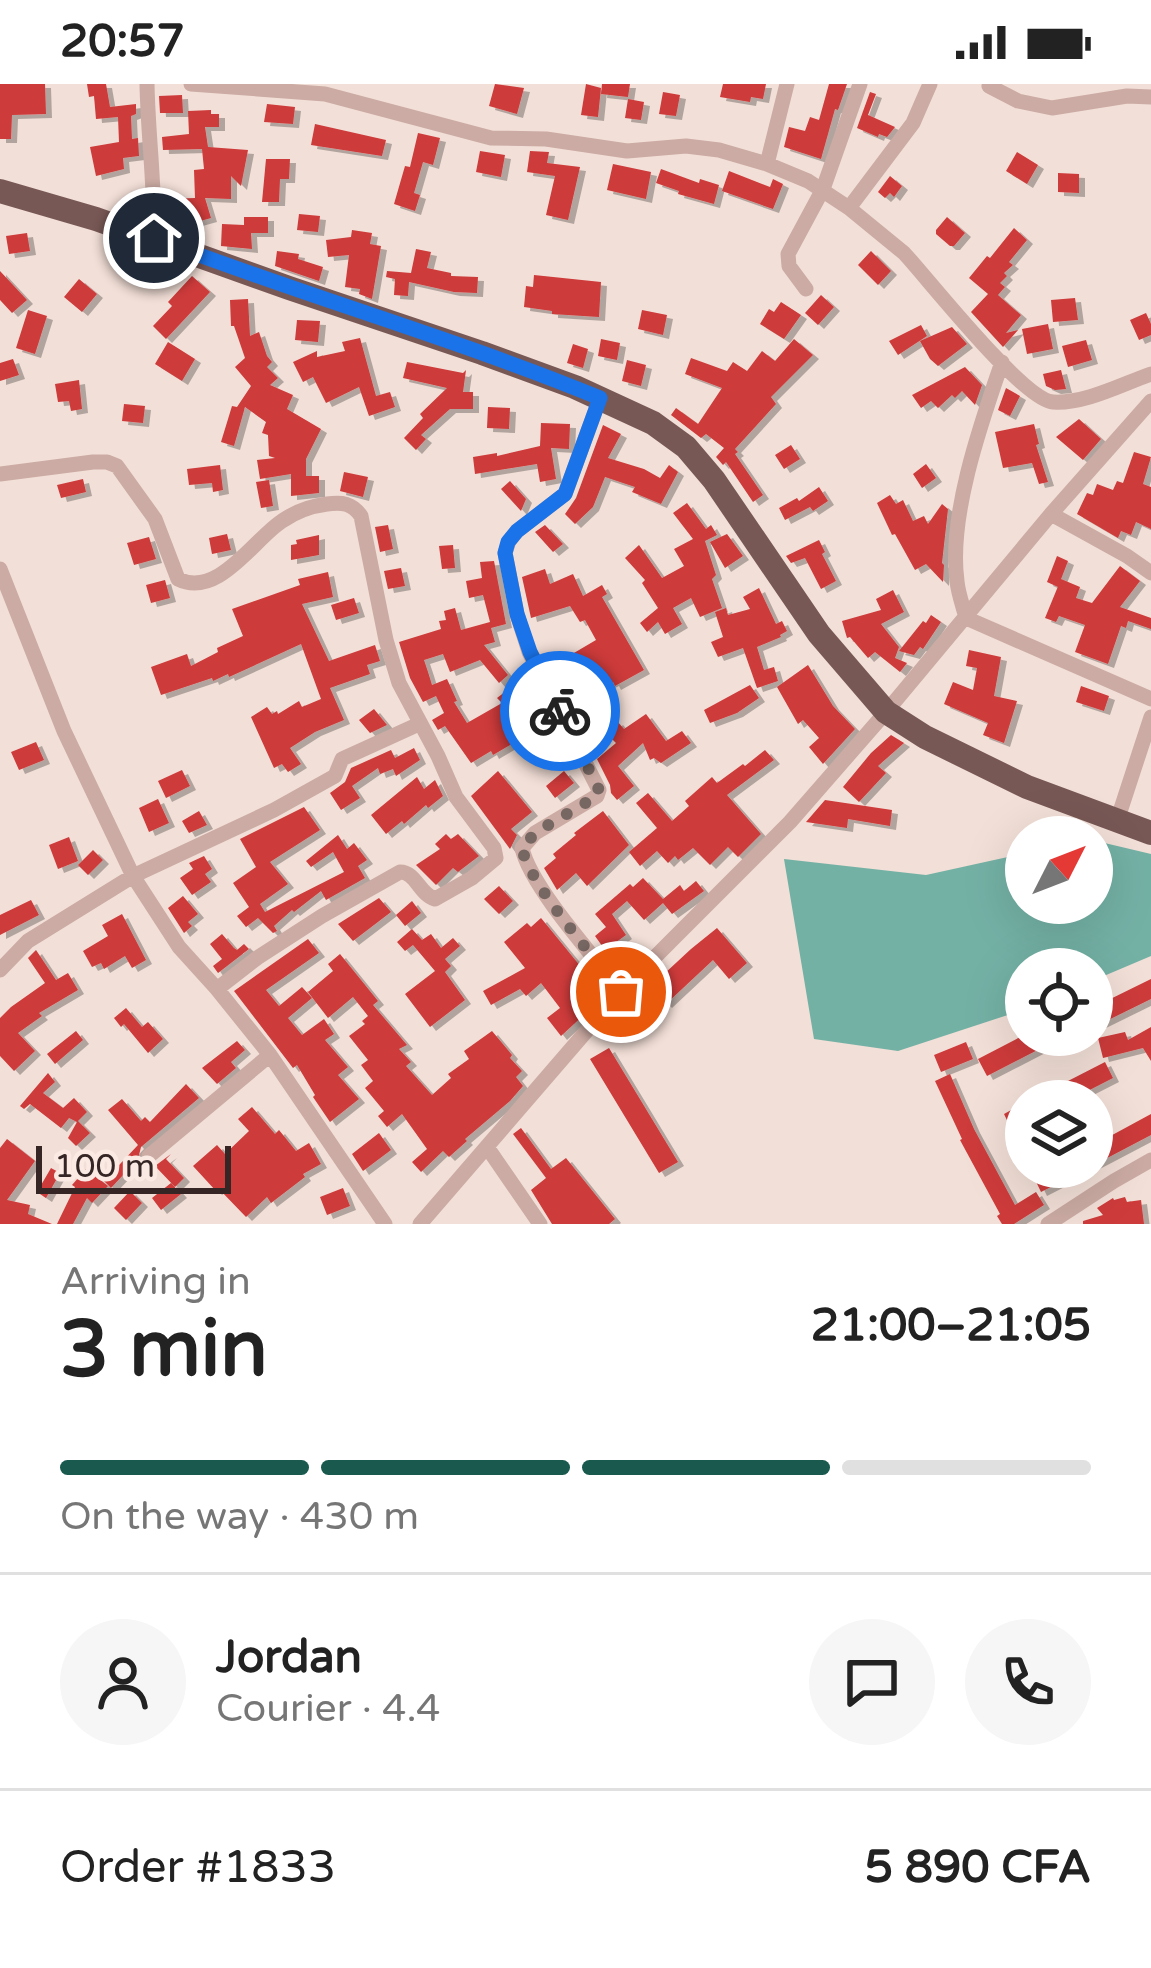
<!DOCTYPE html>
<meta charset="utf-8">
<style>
body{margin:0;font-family:"Varela Round",sans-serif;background:#f6f6f6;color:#222;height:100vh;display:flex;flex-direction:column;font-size:45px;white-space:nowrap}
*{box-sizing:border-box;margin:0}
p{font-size:39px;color:#767676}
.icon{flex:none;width:66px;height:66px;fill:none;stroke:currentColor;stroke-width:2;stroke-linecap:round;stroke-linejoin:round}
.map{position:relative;height:1140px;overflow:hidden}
.panel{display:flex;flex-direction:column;background:#fff;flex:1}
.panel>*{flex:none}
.needle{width:78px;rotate:48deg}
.buttons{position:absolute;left:1005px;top:732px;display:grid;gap:24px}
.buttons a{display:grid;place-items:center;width:108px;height:108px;border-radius:50%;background:#fff;box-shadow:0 12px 48px #0002;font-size:60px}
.scale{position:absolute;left:36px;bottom:30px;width:195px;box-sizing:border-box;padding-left:12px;border:6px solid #352625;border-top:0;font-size:33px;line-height:42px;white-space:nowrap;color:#352625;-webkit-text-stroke:9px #faeae3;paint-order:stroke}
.pin{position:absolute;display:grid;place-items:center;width:102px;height:102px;color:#fff;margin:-51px;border:6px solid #fff;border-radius:50%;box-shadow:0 3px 12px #0007}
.courier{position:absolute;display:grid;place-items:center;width:120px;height:120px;margin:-60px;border:9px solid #1a73e8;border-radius:50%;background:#fff;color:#222;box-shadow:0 3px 15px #0007}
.overview em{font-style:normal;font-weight:800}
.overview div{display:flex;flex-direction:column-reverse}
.overview{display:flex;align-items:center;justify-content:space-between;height:204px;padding:0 60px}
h1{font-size:78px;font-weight:800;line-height:90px}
.bar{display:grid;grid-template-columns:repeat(4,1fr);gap:18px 12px;align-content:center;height:144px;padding:0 60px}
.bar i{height:15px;border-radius:9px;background:#e0e0e0}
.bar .selected{background:#19594e}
.bar p{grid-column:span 4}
.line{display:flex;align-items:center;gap:30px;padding:0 60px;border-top:3px solid #e0e0e0}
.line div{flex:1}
.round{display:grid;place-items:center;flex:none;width:126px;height:126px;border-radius:63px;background:#f6f6f6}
.status{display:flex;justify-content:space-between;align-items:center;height:84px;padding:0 60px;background:#fff;direction:ltr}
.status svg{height:33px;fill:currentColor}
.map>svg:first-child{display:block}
.water{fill:#74b1a5}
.building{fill:#ce3a3a;filter:url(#shadow)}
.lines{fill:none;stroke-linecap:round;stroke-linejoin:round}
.street{stroke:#cbaba3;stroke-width:15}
.primary{stroke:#785855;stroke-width:24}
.done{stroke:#776763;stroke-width:12;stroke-dasharray:0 21.6}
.route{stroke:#1a73e8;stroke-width:15}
</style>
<div class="status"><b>20:57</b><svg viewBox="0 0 49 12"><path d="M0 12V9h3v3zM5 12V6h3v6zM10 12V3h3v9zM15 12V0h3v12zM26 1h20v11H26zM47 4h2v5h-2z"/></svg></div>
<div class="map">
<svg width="1151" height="1140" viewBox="0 0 1151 1140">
<defs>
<filter id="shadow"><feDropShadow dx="6" dy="4" stdDeviation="0" flood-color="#0004"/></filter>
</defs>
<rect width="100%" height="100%" fill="#f2dfd7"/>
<path class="water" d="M1092,756L1151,770V872L1092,897V885H1026V925L898,967L814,955L784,775L926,791L1026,769V819H1092Z"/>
<path class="building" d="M0,0H45L46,30L12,31L11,55H0Z
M87,0H106L110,23L136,20V30L131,32L132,55L138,54L139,72L123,74L124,85L96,92L90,63L119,58L118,33L96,35L94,12L89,13Z
M495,0L524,4L517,30L489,22Z
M586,0L601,4L598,33L581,31Z
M602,0H630L628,13L601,10Z
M723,0H766L763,15L751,13L750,18L720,13Z
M829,0H847L838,26L835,25L821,75L784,63L789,43L805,47L810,33L819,36Z
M663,8L680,11L676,32L659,30Z
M870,8L876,10L868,31L895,43L887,53L879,50L878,53L857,44Z
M182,11L183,29H160L159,12Z
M628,15L644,18L641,36L625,34Z
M267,20L295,23L293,40L264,38Z
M211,26V30H219V43H205L208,63L248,66L241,102L231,92V115L205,114L211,134L186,141L185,138H166L165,115L195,114L194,86L204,85L202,65L163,66L162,53L189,50L188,27Z
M315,40L386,56L382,72L311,61Z
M418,49L440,54L433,81L423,78L414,109L420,111L415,127L394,120L405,82L410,83Z
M480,67L505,71L501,93L476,88Z
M530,67L549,68L547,79L580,83L568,136L546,131L555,92L527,88Z
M1017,68L1038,81L1027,100L1006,87Z
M266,75H290L289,95H280L279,118H262Z
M613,80L651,88L646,115L607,106Z
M661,85L699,99L700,95L719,101L714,120L678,110L679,107L656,99Z
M729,87L770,103L773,95L783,100L773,125L722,107Z
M1058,89L1079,90V109L1058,108Z
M890,92L902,102L894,113L890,109L885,114L878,108Z
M299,130L320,132L318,148L297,146Z
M244,133H268V149H251L252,165L221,162L222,140L244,141Z
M947,133L965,149L954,162H950L936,150V146Z
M1014,144L1027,156L1009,178L1013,181L1004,189L1007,192L1000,199L1005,203L998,211L1021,231L1006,249L1018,246L1003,263L971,228L988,210L969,194L987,172L990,174Z
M352,146L372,149L370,160L381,162L372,215L359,210L360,205L345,203L349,171L328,173L326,156L351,153Z
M27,149L30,167L9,170L6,152Z
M416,165L431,168L427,184L451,189V192L478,193L477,209L454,208L409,198L408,212L394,211L395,195L386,193L387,187L411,189Z
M277,167L299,170L298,175L323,183L319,197L275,182Z
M871,167L891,187L878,201L858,181Z
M0,187L27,216L12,229L0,216Z
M534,191L601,198L599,233L552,230V227L524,223L526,202L533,203Z
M192,192L210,208L166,255L153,242L172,222L168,218Z
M79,195L97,210L82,228L64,213Z
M821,211L834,223L818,241L805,229Z
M1075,214L1078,236L1053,238L1051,216Z
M248,215L250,252L259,248L267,272L272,278L267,283L278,294L270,301L293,311L287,325L321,345L306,375V392H319V409L291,412V390L260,395L257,376L275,374L269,372L268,351L262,349L266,338L245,323L234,362L221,358L232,322L237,323L251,302L235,283L245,274L234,242H231L230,216Z
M781,218L801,231L784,255L760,240L769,225L774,228Z
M28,226L47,232L35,270L16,264Z
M642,226L667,231L663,251L638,245Z
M1146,229L1151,240V251L1139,256L1130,236Z
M297,236L320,237L318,258L295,256Z
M1048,240L1053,265L1027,270L1022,245Z
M921,241L927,252L898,271L889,257Z
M952,243L967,260L938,282L930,275L920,257Z
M360,254L376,312L390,308L395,323L369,332L359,303L326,319L313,293L303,298L293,278L317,267V273L345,267L342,258Z
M601,255L620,259L617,276L598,272Z
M794,255L813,271L771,313L776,320L735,365L738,368L735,370L763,411L753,418L726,378L723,381L716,373L724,364L706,350L701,354L671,331L676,324L698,340L722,304L685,290L691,274L727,287L733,278L747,287L762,267L775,277Z
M1086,256L1092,276L1068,283L1062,262Z
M168,258L195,275L182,297L155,280Z
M573,260L588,265L583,284L567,279Z
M13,275L19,291L0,297V279Z
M627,276L646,281L641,302L622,297Z
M407,278L463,289L466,286L463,308H473V325H450L421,351L426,355L416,366L404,354L423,334L420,330L447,304L403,294Z
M965,283L982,301L975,321L962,307L955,314L952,311L938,324L931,317L921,324L912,311Z
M1061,286L1066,305L1055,306L1046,302L1043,290Z
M79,296L82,325L71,327L69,317L58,318L55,300Z
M1006,304L1020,312L1010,332L998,326Z
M124,320L145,322L143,339L122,337Z
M488,323L510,324L509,345L487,344Z
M1079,335L1101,355L1083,376L1056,353Z
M541,339L570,340L569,365L551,364L556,395L540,398L537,380L475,390L473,373L497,369V372L540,362Z
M1034,340L1039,360L1036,361L1048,398L1039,400L1032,379L1003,384L995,348Z
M603,341L621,350L608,374L644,385L660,394L669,381L678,388L661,420L632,408L635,403L605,393L593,423L575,440L565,430L576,414Z
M791,361L800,375L784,385L775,371Z
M1134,368L1151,373L1143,400L1151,403V445L1136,438L1131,451L1121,447L1118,454L1077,430L1087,409L1093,411L1097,400L1113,406L1117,397L1123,399Z
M926,380L936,394L922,404L913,390Z
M220,381L223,406L213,408L212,399L189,401L187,385Z
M344,388L368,393L363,413L340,407Z
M83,395L86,408L61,414L57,401Z
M269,396L273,422L261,424L256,398Z
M510,397L526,415L521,427L501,405Z
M819,403L828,417L813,427L810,423L785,436L779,424L797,414L799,417Z
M890,411L896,420L903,416L913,437L924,432L928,440L942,420L948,425L942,479L944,481L943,498L926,480L915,486L895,450L892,451L877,419Z
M687,419L706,445L711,441L717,451L705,457L716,491L712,495L722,524L700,533L691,514L673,524L682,540L665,550L658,538L647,548L640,539L658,524L642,499L645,496L625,474L639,461L662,494L684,482L674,465L693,455L673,429Z
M388,441L393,465L380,468L375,443Z
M545,441L563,460L553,468L535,448Z
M227,450L231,466L212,470L209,454Z
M727,450L743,472L725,484L710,458Z
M319,451V471L291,476V461L297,460L296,456Z
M149,453L156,475L134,481L127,459Z
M819,456L825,468L822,470L836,497L821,505L805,474L791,479L786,472Z
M453,461L455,484L442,485L439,462Z
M1057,472L1068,477L1058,503L1047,498Z
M494,477L506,540L491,544L495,558L484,561L508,591L499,599L480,576L450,588L443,570L424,576L428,588L432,601L447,595L457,617L454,618L467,639L502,619L497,614L510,604L518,614L526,607L535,617L529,623L545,641L532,653L529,650L493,671L491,667L471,679L445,642L438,646L432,636L444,629L436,612L423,618L410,594L399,558L441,545L439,537L446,536L444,527L455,524L461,546L490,538L483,511L469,514L466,497L482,494L480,478Z
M1120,482L1140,497L1120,523L1151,534V545L1128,537L1126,544L1121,542L1108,580L1075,568L1085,541L1059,532L1056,538L1045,534L1061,495L1080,503L1076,514L1092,519Z
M401,484L405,502L388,505L384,487Z
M545,485L550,500L573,490L583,512L602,501L607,510L602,513L644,586L615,602L613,598L582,613L562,576L596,556L585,536L580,538L570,522L531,534L522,493Z
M328,488L333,513L302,520L329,577L375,561L380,577L367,581L370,590L330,604L344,636L315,648L290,664L301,680L288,688L282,680L274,684L251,633L267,623L272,630L277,627L278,630L299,617L302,623L321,615L301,560L229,593L228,590L213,597L212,594L161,611L151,583L187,570L191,582L218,568L217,564L243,552L232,525L300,501L298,495Z
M165,496L170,514L151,519L146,501Z
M759,504L776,540L782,537L787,547L780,551L781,553L757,563L764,586L774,583L778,597L757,604L743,564L718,573L711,558L723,553L715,528L726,524L728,531L750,525L743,513Z
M893,506L904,528L881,540L899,563L895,574L907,579L900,588L875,568L868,574L850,553L847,554L842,537L881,526L876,515Z
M354,514L359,529L336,536L331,521Z
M931,531L941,538L923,565L920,563L914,571L899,567L923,537L926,539Z
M969,566L1001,573L994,612L1017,617L1004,659L983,651L988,639L944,620L953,598L973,606L977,584L966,582Z
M808,581L833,622L855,645L823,680L809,663L819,654L803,636L798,640L777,603Z
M750,601L759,614L737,629L710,639L704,626Z
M1081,602L1109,612L1104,627L1076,618Z
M374,625L387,641L370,649L359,636Z
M646,630L666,657L682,647L691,659L661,679L654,674L650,676L643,659L618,682L634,702L617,716L611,709L610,701L597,675L616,659L605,648L617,637L624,645Z
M891,651L904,659L878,682L886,689L859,718L843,703L871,669Z
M36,658L44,676L19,686L11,668Z
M414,664L420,676L396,692L393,685L380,690L378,684L352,702L360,714L341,726L330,709L345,698L351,684L391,666L395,674Z
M765,666L774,676L727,711L761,750L738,773L728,763L710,781L693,764L678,776L675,772L668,779L657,767L640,782L629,768L657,744L636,719L648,709L672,737L689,722L685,717L712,693L717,699L743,680L745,682Z
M182,686L190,702L166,714L158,697Z
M498,687L532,728L511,745L517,751L510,765L471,712Z
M564,687L574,699L555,714L546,702Z
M417,693L424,705L435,696L443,712L428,724L426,721L404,740L402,737L386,750L371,731Z
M158,715L169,739L149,748L139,724Z
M825,716L892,726L890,742L848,735L847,744L806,738Z
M304,723L320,746L270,778L288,800L260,820L265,828L344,788L333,768L311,783L306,777L338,751L347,765L354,759L367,776L358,782L365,794L326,816L321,807L294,828L292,826L274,842L277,847L273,849L258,834L246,843L237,832L249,823L233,799L256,783L240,755Z
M199,727L207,741L189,749L182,737Z
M603,727L629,761L587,802L576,789L557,806L544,784L556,774L553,770L576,751L574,749Z
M446,750L451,755L458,750L479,772L458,788L453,784L436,801L416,781L440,765L435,760Z
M69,753L78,777L58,785L49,761Z
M93,766L103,776L88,791L78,781Z
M204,772L212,785L205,790L211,798L192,811L180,794L193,785L189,779Z
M643,794L663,815L680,801L684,807L696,797L704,807L672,830L663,819L644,836L627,817L612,830L626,851L605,866L595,852L606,843L595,830L630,800L633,803Z
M499,802L513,817L499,830L484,815Z
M183,812L198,830L188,838L192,842L184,849L168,824Z
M379,814L391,828L353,857L338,840Z
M31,816L39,831L0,851V831Z
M412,817L421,829L405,842L396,831Z
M122,830L146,876L132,884L125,872L104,885L101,879L92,883L83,867L108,852L102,841Z
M541,834L590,894L593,892L600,900L578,917L587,928L561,952L547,934L560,924L541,899L526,912L520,905L491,921L483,907L525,884L504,858L527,839L531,843Z
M717,844L747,879L729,895L713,876L666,920L650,903L691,865Z
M412,845L422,856L431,850L441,864L453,854L460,862L445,875L451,882L445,888L465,916L430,943L405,910L435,887L413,861L405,867L397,858Z
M222,850L234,864L237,866L244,860L249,865L218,889L213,882L222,875L210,860Z
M308,855L319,869L266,906L279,922L302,903L312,914L288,934L302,951L324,935L334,950L325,956L348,983L338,991L359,1015L330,1038L313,1013L315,1011L297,981L293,984L234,907Z
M36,866L56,896L68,889L78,906L39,929L42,932L18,949L35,967L14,987L0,972V934L11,923L45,899L28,874Z
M340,870L378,917L373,921L407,961L399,965L411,978L406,982L432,1011L451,994L448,990L469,975L464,967L492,947L512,971L510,974L522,987L516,993L523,1002L510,1017L465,1055L467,1057L449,1073L443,1067L421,1088L412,1078L427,1065L402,1030L387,1043L378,1032L384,1027L365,1004L373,997L361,981L368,976L349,952L365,940L362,937L368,932L353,913L328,934L308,908L333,887L328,880Z
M1151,895V915L1092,944V924Z
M126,924L142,943L148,938L163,955L148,969L124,940L121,943L114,934Z
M1151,943V977L1143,964L1103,974L1098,954L1125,948L1128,956Z
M76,947L83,956L55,980L47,970Z
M1024,951H1077L1053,963L1051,959L987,992L978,975Z
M237,957L245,966L231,978L236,984L217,1000L202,984Z
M966,958L973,975L941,988L934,971Z
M609,964L678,1078L659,1089L590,975Z
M1105,978L1113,994L1068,1017H1029Z
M48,989L55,998L43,1009L63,1024L74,1014L87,1028L78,1037L90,1049L76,1062L68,1054L77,1038L69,1034L61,1044L30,1020L24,1025L20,1022Z
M950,990L974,1045L1015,1121L1036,1108L1044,1121L1014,1140H1002L997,1132L1000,1130L960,1056L962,1055L935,997Z
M186,1000L199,1014L141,1063L138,1075L111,1104L104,1097L138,1061L108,1026L122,1015L141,1037L145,1033L150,1038Z
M1026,1018V1076L1004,1030Z
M252,1023L275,1050L279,1046L296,1067L309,1059L321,1080L303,1090L305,1093L271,1119L267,1113L246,1133L219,1105L216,1107L193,1082L217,1061L225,1070L249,1047L238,1035Z
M1151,1030V1051L1092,1082V1062Z
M521,1044L551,1085L566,1074L615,1135L609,1140H552L531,1106L546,1094L513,1050Z
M379,1049L391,1066L363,1087L352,1070Z
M7,1055L35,1077L7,1116L30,1121L28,1130L52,1140H0V1064Z
M171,1070L166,1075L184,1094L175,1103L155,1082Z
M1029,1083H1090L1041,1108Z
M51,1084L60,1089L46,1114L37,1108Z
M86,1085L108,1102L92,1119L87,1114L73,1140H57L75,1103L72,1101Z
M171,1099L181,1110L161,1126L152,1114Z
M343,1104L350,1122L327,1131L320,1113Z
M130,1107L142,1119L126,1136L114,1124Z
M1125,1113L1127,1118L1141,1116L1144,1140H1083V1137L1103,1131L1097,1124L1113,1114L1114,1116Z"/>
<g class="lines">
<path class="street" d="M147,0C148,52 155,103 154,154
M191,0L325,10L491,54L546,55L627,67L686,62L719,66L767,80L808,97L849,124L904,169C929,196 1023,316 1053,318C1085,320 1122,300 1151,290
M989,2L1018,17L1052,24L1127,12L1151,13
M767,80L787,0
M849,124L913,39L930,0
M806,205L789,182L788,170L823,105L860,0
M1002,278C981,339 948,433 957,497C958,509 963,522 966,534L1151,615
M600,314L565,410L517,447L509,457L505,469L517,530L529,568L599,706L597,712L535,749L522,764C530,802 595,874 621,907
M0,390L93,378H107L117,382L155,435L178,495C218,515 254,455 282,437C295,428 311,422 327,420C342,418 352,419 361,432L386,556L399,599L438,672L456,713L494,764L496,774L472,794L435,815C419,810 416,788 400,788L322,832L257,874L217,905
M1051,430L1127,472L1151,489
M0,485L64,647L133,792L179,863L217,905L270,971L385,1140
M1117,737L1151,633
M0,886L28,857L133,792L274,726L335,692L342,675L419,640
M487,1063L540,1140
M149,1072L270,971
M420,1140L621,907L790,738L886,628L1051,430L1151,317
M1048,1140L1114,1097L1151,1076"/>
<path class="primary" d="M0,107L96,135L289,204L482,269L575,303L653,339L686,363L714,396L819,550L886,628L925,653L1027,703L1151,749"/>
</g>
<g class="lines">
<path class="done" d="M560,627L599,706L597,712L535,749L522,764C528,799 597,876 621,908"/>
<path class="route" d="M154,154C301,211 454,254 600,314L565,410L517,447L508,458L505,469L517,530L530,568L560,627"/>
</g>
</svg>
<div class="buttons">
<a><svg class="needle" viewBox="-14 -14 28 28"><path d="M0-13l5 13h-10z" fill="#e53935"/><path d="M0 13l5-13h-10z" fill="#767676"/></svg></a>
<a><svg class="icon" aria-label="locate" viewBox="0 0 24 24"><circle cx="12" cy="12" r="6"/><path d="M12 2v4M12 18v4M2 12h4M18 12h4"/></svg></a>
<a><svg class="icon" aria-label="layers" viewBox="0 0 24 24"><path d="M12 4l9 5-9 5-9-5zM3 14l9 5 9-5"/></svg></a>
</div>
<div class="scale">100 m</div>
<div class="pin" style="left:621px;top:908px;background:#ea580c"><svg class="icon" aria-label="bag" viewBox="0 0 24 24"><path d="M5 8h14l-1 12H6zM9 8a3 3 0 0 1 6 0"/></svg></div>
<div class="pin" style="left:154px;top:154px;background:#1f2937"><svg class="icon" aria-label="home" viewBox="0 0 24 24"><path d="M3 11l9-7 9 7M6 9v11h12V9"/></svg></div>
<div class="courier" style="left:560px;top:627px"><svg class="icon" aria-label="bike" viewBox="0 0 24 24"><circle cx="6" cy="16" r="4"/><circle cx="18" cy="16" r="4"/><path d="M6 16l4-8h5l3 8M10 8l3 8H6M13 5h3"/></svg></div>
</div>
<section class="panel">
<div class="overview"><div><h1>3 min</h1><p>Arriving in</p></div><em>21:00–21:05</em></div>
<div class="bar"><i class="selected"></i><i class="selected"></i><i class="selected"></i><i></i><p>On the way · 430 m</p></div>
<div class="line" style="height:216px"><a class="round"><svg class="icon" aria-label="person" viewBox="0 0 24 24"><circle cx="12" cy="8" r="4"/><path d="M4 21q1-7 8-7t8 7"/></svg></a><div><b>Jordan</b><p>Courier · 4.4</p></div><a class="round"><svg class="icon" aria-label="chat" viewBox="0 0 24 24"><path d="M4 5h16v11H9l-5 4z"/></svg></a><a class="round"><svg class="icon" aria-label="phone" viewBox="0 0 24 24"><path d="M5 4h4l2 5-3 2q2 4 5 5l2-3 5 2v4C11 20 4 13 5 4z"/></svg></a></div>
<div class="line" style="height:156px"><div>Order #1833</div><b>5 890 CFA</b></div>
</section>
